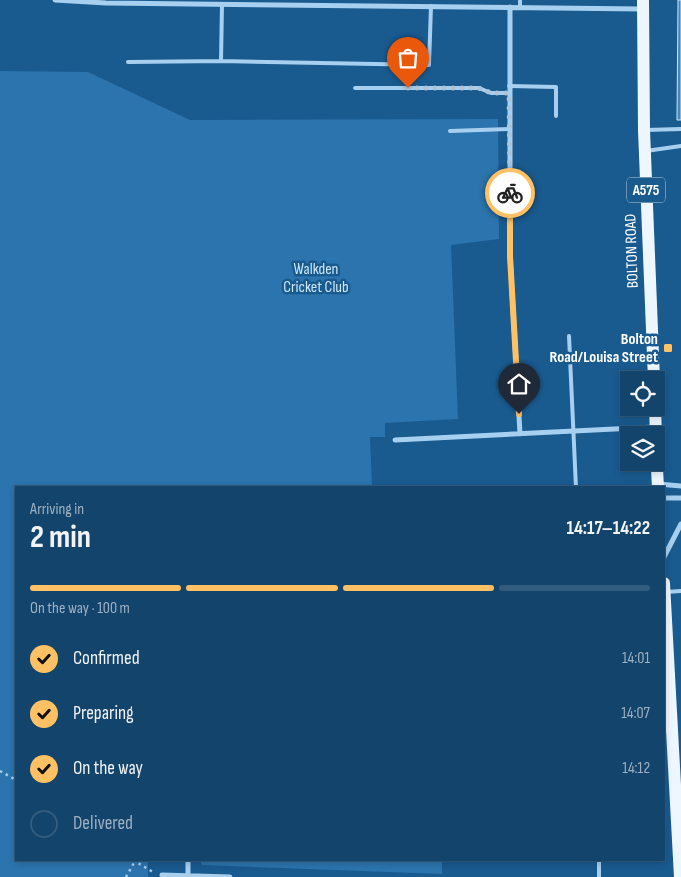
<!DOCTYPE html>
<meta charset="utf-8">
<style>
body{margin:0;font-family:"Sofia Sans Condensed",sans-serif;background:#204e73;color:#f1f3f6;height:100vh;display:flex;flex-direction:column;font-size:19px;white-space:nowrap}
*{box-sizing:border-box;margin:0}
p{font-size:16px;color:#9db0c1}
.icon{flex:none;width:28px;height:28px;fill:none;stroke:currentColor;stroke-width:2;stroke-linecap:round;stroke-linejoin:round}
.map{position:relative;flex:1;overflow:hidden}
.side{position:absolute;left:15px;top:486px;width:650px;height:375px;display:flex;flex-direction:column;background:#13446b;border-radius:0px;box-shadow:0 2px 8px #0003,0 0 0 1px #325c7e}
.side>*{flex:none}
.tools{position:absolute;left:620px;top:371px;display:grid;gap:10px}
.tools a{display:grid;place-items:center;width:45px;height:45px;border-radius:0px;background:#13446b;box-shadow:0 2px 8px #0003,0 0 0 1px #325c7e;font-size:25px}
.pin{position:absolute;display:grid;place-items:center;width:42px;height:42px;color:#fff;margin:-51px -21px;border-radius:50% 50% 50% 0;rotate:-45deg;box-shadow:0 0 5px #0007}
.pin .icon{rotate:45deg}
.courier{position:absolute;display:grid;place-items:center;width:50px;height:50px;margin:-25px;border:4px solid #ffc164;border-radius:50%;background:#fff;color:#222;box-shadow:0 1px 6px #0007}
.headline em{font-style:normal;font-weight:700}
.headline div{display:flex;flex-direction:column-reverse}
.headline{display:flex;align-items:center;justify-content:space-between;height:85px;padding:0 15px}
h1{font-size:32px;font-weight:700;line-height:38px}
.bar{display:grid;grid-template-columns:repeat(4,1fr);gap:8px 5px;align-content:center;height:60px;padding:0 15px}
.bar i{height:6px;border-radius:4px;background:#325c7e}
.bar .on{background:#ffc164}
.bar p{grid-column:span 4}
ol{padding:0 15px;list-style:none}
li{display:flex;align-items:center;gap:15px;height:55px}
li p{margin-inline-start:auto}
li .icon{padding:5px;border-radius:50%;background:#ffc164;color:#111;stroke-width:4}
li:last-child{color:#9db0c1}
li i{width:28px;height:28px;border:2px solid #325c7e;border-radius:50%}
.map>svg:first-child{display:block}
.green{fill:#2c74ad}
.building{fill:#4686b8;stroke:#cde7fa}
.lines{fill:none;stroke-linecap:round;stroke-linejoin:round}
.path{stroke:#a7cfef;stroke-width:2.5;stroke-dasharray:2.5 4;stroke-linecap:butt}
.lane{stroke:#a7cfef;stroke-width:4}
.street{stroke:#a7cfef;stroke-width:5}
.primary{stroke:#eef7ff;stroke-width:12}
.done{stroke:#aec5d8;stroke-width:5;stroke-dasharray:0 9}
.route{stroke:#ffc164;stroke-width:6}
.poi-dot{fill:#ffc164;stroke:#195a8f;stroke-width:2}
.labels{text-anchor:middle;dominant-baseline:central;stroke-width:5;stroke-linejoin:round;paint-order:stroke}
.shield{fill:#195a8f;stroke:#bacedd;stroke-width:1}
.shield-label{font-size:15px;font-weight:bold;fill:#fff}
.street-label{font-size:16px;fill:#fff;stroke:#195a8f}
.park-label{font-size:16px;fill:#cde7fa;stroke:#195a8f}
.poi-label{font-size:16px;font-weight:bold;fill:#fff;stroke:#195a8f;text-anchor:end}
</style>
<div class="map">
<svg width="681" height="877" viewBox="0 0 681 877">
<rect width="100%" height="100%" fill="#195a8f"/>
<path class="green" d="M0,71L88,72L190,120L498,119L499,239L451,245L458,419L385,423V437H370L372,487L16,488V860H148V877H0Z
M200,860H442V874L202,865Z"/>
<path class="building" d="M678,0H681V120H677Z"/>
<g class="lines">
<path class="path" d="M0,771L16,780
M133,860L153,872
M126,877L135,861"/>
<path class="lane" d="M520,0V8
M222,4L221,61L429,65L431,6
M128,62L221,61
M509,86L556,87V116
M355,88H479L491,93H509
M646,130L681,129
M450,131L509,129
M646,151L681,146
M569,336L576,488
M666,592L681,591
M599,860V877"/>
<path class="street" d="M55,0L106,3L642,9
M510,7V255L520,434
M395,440L655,427
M658,484L681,486
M664,498H681
M664,557L681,524
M162,875L230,877
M188,876V862"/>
<path class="primary" d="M643,0L644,130L654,380
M655,408L656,435
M656,449L658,488
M664,583L680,877"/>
</g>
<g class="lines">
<path class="done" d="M408,88H479L491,93H509L510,193"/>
<path class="route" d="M510,193V256L519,414"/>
</g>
<rect class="poi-dot" x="663" y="343" width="10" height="10" rx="2.5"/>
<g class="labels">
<rect class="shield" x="627" y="177.5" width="38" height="25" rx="4"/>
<g class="shield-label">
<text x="646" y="190">A575</text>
</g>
<g class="street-label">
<text transform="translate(632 251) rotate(-92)">BOLTON ROAD</text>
</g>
<g class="park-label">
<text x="316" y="269">Walkden<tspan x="316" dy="18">Cricket Club</tspan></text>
</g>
<g class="poi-label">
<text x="658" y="339">Bolton<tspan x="658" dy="18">Road/Louisa Street</tspan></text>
</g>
</g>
</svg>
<div class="tools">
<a><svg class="icon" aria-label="locate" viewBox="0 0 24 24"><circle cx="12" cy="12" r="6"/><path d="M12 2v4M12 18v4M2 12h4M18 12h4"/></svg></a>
<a><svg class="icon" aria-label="layers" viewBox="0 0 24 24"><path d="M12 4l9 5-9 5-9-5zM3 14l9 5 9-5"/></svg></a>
</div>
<div class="pin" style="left:408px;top:88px;background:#ea580c"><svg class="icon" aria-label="bag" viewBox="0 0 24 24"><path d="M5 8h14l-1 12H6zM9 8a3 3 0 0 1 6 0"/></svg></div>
<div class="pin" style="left:519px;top:414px;background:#1f2937"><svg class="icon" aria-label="home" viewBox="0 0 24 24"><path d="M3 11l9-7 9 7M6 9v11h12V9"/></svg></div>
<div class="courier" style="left:510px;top:193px"><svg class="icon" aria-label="bike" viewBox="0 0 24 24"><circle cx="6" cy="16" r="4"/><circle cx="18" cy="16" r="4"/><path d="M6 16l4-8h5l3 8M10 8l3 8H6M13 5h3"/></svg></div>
<section class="side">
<div class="headline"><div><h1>2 min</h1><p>Arriving in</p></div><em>14:17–14:22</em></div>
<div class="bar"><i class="on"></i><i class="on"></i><i class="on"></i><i></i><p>On the way · 100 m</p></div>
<ol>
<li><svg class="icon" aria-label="check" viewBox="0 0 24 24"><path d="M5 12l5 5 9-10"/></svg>Confirmed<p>14:01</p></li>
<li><svg class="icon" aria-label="check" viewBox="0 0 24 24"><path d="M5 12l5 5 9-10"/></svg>Preparing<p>14:07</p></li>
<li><svg class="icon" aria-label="check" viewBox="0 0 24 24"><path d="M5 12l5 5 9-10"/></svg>On the way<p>14:12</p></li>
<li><i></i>Delivered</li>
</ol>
</section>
</div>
